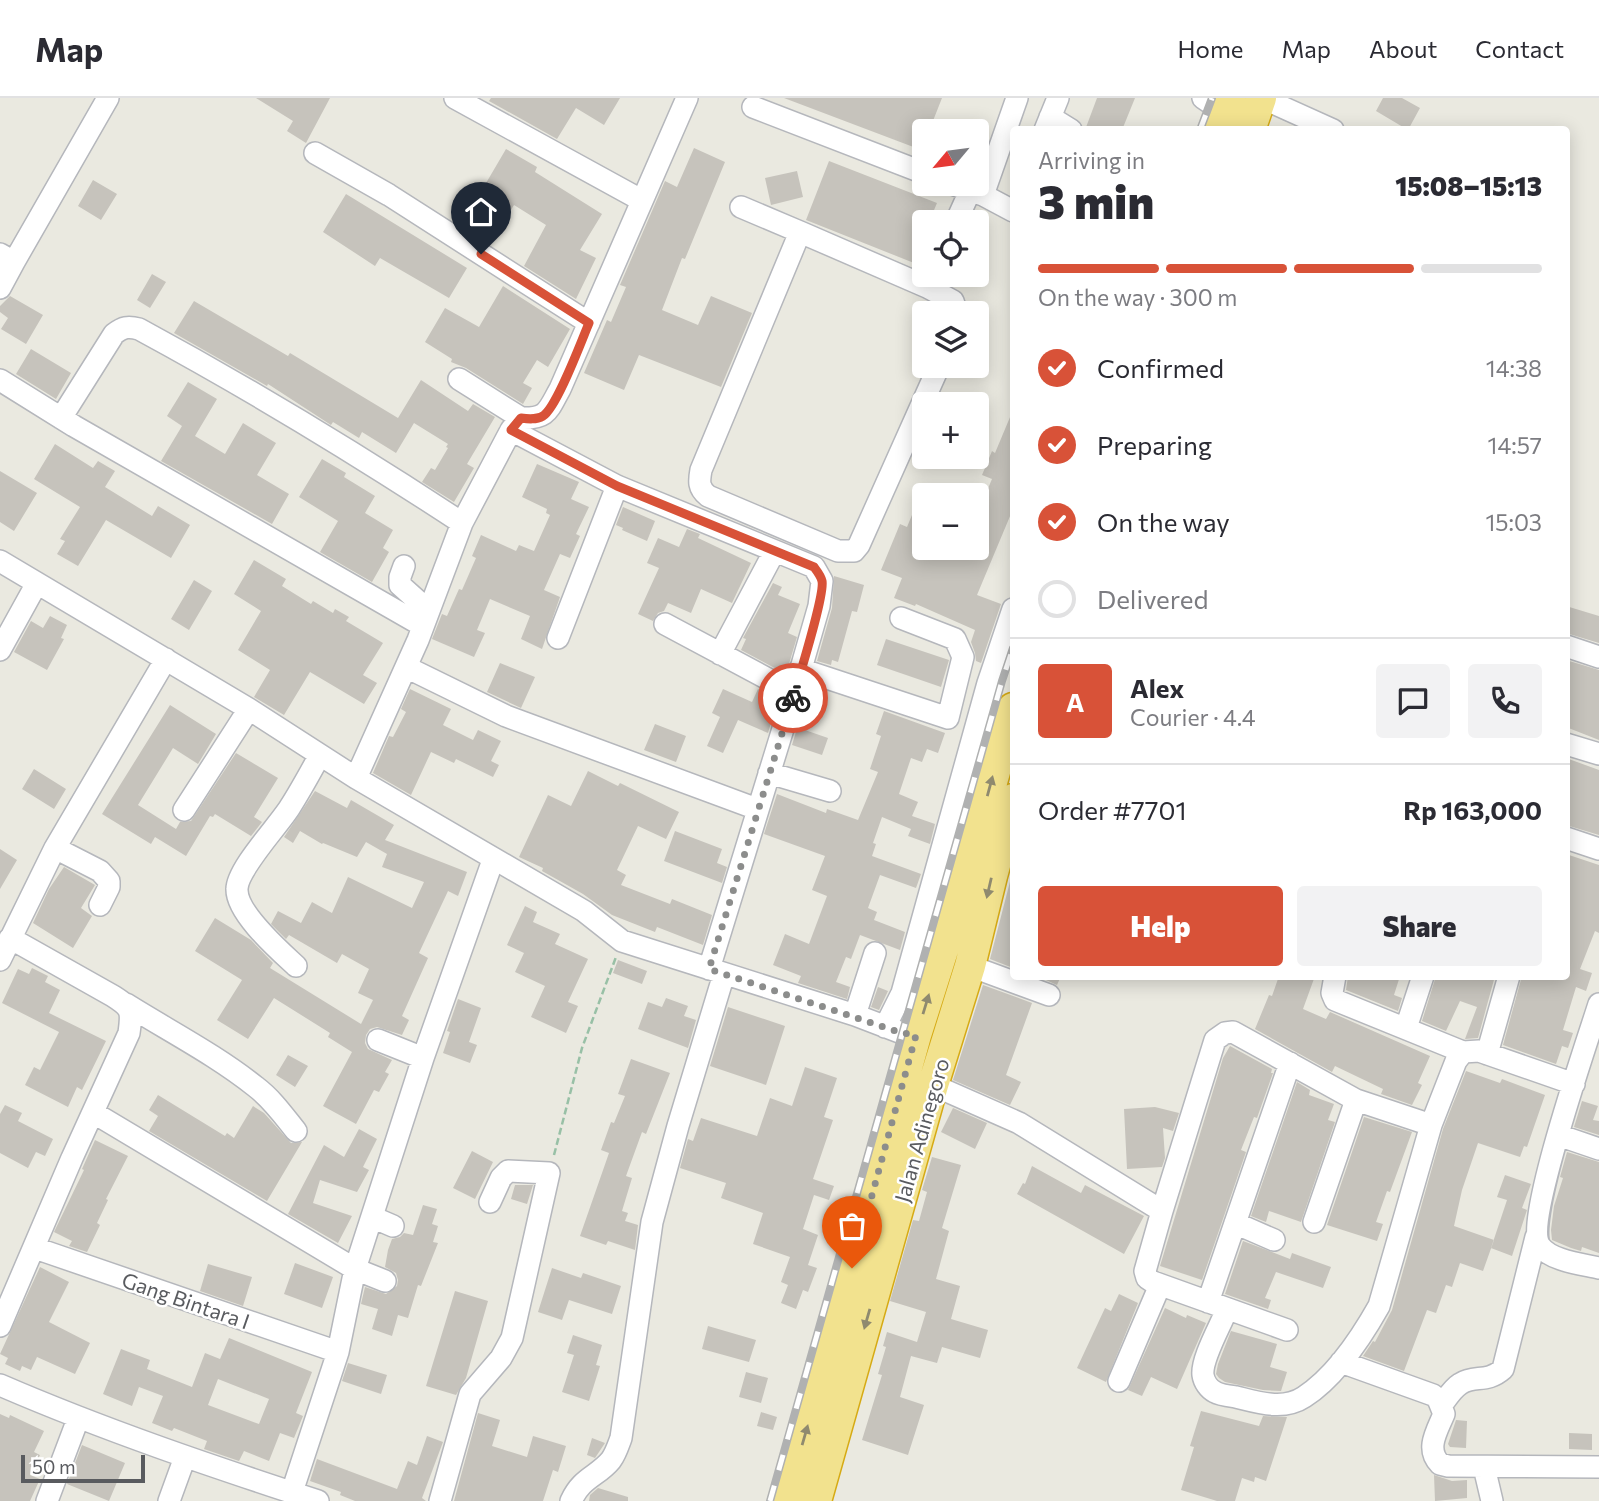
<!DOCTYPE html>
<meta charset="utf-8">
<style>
body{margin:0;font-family:Commissioner,sans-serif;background:#f2f2f3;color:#2b2b33;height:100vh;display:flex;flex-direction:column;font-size:26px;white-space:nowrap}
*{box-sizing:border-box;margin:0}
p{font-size:23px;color:#7c7c81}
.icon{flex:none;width:38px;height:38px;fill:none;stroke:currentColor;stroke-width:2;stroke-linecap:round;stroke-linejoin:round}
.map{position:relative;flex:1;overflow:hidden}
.side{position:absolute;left:1010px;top:28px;width:560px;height:854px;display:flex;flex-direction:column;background:#fff;border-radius:7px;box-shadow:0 4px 18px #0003}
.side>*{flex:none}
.needle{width:46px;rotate:241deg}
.controls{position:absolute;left:912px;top:21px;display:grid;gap:14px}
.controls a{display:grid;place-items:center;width:77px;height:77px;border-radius:7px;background:#fff;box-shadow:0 4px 18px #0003;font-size:35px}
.scale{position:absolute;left:21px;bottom:18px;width:124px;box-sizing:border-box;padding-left:7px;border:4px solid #595b5f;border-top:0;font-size:19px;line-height:24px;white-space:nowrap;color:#595b5f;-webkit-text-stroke:5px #fff;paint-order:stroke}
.pin{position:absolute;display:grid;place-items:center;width:60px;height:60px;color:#fff;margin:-72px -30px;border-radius:50% 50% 50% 0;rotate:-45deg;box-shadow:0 0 7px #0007}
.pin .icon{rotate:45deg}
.courier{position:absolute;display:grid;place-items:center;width:70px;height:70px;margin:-35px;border:5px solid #d85238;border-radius:50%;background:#fff;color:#222;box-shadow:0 2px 9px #0007}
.headline em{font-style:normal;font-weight:800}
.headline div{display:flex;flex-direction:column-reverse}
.headline{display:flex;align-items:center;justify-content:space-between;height:119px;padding:0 28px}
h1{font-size:46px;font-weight:800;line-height:52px}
.bar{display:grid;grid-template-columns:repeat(4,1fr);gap:10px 7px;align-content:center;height:84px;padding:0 28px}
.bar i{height:9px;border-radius:5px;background:#e1e1e2}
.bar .current{background:#d85238}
.bar p{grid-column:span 4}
.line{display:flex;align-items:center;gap:18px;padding:0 28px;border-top:2px solid #e1e1e2}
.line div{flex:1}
.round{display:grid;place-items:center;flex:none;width:74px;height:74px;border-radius:7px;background:#f2f2f3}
ol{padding:0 28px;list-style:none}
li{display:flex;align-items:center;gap:21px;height:77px}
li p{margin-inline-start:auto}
li .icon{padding:7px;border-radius:50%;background:#d85238;color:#fff;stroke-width:4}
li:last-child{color:#7c7c81}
li i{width:38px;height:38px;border:4px solid #e1e1e2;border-radius:50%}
.cta{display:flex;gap:14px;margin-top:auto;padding:14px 28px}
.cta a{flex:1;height:80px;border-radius:7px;background:#d85238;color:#fff;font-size:28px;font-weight:800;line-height:80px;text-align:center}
.cta a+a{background:#f2f2f3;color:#2b2b33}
header{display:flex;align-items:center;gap:42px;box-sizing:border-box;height:98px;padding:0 35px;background:#fff;border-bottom:2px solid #e1e1e2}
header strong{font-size:33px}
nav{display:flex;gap:38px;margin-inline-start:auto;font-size:24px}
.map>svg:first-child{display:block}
.building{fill:#c6c3bc;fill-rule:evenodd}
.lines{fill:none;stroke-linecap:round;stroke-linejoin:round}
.minor-casing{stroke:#b5b7bc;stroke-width:24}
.highway-casing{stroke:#d6aa14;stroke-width:33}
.path{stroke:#98c0a6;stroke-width:2.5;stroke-dasharray:7 3.5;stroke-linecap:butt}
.minor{stroke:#fff;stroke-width:21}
.highway{stroke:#f2e28e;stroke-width:30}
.rail-casing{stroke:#b0b1b1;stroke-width:8}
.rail{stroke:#fff;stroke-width:5;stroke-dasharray:16;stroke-linecap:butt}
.oneway{fill:#8f8a6f}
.done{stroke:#8c8d8c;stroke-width:7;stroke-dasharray:0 12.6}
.route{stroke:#d85238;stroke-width:9}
.labels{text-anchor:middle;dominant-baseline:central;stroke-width:5;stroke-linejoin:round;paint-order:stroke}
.street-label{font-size:21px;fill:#595b5f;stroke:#fff}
</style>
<header>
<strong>Map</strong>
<nav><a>Home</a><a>Map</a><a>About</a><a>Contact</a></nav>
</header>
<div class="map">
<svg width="1599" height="1403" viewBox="0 0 1599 1403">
<rect width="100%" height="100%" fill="#eae9e0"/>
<path class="building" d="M256,0H330L306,45L287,33L293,23Z
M491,0H620L604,27L576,10L557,41L489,3Z
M784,0H942L929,33H924V53Z
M1097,0H1135L1122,32H1085Z
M1383,0H1402L1420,10L1408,32L1376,13Z
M694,50L725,64L685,161L682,160L662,212L698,227L711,198L752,215L721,289L639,257L624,292L584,275L607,222L611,224L626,189L620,187L665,83L677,89Z
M506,51L537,69L535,74L602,116L580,152L596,160L576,201L524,168L546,127L514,107L492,143L474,132L484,116L472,109Z
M829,63L937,105L929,124H924V138L914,165L806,122Z
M797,73L803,99L771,107L765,80Z
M93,82L117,96L101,122L78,108Z
M346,96L467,170L449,200L380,160L375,168L323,134Z
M152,176L166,184L150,210L137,202Z
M503,188L570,231L548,269L537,262L523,285L532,290L523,306L466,270L451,264L452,261L425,244L445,210L479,229Z
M10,198L43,217L26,246L1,231L8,220L0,214V208Z
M194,203L288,258L290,255L398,320L421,282L468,313L473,306L495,319L467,366L474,370L454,404L422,384L431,370L435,372L448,350L446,349L448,346L414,325L396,355L362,334L359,340L333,324L331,327L268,286L267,288L174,235Z
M31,251L71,275L56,301L16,276Z
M188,284L217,301L195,338L225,356L243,325L276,345L257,377L289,396L272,426L161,363L182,328L167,318Z
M1013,312V411L977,497L1001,506L981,565L976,563L975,555L971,544L975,532L916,506L915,508L894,500L902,480L881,472L900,426L907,429L924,388V450H976V419L992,381L982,377L992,353L995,355Z
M55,346L93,370L98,363L115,373L105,389L152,418L158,408L190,427L171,460L106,422L78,468L57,456L65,443L60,441L80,409L34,381Z
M322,361L346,375L344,379L375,398L365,415L393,432L383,450L389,454L372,484L320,454L338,423L299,399Z
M537,366L579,384L571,401L589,409L576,436L580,438L570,460L560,456L544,492L560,499L542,551L521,541L530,518L490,501L477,532L485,535L474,559L432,541L442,516L447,518L459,491L462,492L476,460L472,458L481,437L516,453L519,447L534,453L550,417L546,415L547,411L522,399Z
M0,373L37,395L14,433L0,424Z
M623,409L655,423L647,443L622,432L623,430L616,427Z
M687,431L700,436L698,440L751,465L732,505L701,491L691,515L668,505L664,513L658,515L653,523L638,516L659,470L647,465L658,440L679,449Z
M254,462L286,481L282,488L311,506L313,503L333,515L335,511L349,519L346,523L383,545L363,577L377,585L364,606L310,574L284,617L254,599L270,572L238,552L261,513L234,496Z
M834,478L864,487L857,514L852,513L838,564L832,562L831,567L817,563L832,510Z
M194,482L212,493L189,532L171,521Z
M773,485L782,489L778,497L800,506L788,535L797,539L786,576L741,552L746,541L743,540Z
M1566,508L1599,518V545L1566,535Z
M50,518L67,527L61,540L64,541L47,572L14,554L31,523L43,530Z
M886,541L949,562L941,589L877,567Z
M1566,562L1599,572V642L1566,629Z
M500,565L535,579L521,610L487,594Z
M810,588L816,590L802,631L828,640L822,657L792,647Z
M410,591L451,611L443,627L473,642L478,632L501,643L491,663L499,667L493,679L456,661L454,665L431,654L411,697L373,675L389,638L393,639L406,614L401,611Z
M723,591L752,604L758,591L778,601L768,635L738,622L723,655L707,648L720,619L712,615Z
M170,607L216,636L198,666L173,650L138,707L176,731L180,724L191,723L236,655L278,680L254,719L262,724L251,738L215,716L213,719L210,718L186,758L155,739L151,746L102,716Z
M884,613L945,635L938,655L927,651L922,664L911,660L899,696L918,704L912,718L935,726L930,746L908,738L911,731L882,719L873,745L876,746L872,758L921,776L916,790L880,777L868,810L877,814L874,822L905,834L900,852L860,837L851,861L846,859L836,884L850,889L847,901L798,885L801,878L773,867L785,836L809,846L827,798L812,792L825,758L764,736L777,696L826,715L827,711L858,722L878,674L870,671L881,638L876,636Z
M655,626L686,638L676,664L644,652Z
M1566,660L1599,672V737L1566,727Z
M34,671L66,691L54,711L22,691Z
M588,673L618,688L620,685L679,714L666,741L638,728L617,772L626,777L621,787L670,806L672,801L712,817L703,847L657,829L655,834L612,817L583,796L542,773L543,770L519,759L548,697L571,708Z
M315,693L347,710L351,702L394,727L385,742L467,774L458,798L448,793L419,855L428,860L402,918L409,922L402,937L377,929L370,931L366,937L365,945L368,951L392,962L385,974L389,976L379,994L374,992L356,1026L323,1008L352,954L328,939L330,935L274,900L248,941L217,922L242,882L195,853L215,820L251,842L273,865L270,870L361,926L373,902L358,895L369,871L342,856L337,865L289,837L286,841L271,826L278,813L301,825L312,804L332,815L348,779L412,810L424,784L382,769L387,756L366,744L357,759L323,745L322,746L300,733L293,745L284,739Z
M675,733L722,751L717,765L727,769L722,785L664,763Z
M0,751L17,762L0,791Z
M1566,756L1599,767V835L1595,833L1580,871L1592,875L1586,893L1576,889L1563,932L1573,935L1568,950L1562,948L1556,966L1503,947L1522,878H1566Z
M64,769L95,787L81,810L92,818L73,850L33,825L49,791Z
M1013,772V870L990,861Z
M525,808L537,814L533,824L560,836L555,846L588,861L568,904L578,908L566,935L531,919L545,888L515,874L524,855L507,847Z
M618,862L647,873L642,886L613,875Z
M32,870L48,878L45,884L60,892L49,915L106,943L82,992L77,989L68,1009L25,987L34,969L40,972L59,934L2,905L18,871L29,876Z
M1037,878H1061L1057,887Z
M1279,878H1315L1303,911L1326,921L1330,914L1430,958L1418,985L1422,987L1412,1007L1381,996L1383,991L1335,968L1332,974L1255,931L1269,897L1272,898Z
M1348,878H1400L1394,897L1402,900L1398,913L1346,892Z
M1436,878H1495L1478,940L1465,941L1477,909L1460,903L1446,933L1422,923Z
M983,887L1032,905L1006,977L1021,984L1010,1007L953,982Z
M878,889L888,893L879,912L871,909Z
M666,900L688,908L684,918L696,922L688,950L638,931L648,904L662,909Z
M458,901L481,910L469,944L477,947L470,965L443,955L450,934L447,933Z
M728,909L785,928L766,987L710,968Z
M1230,948L1272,971L1271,975H1273L1257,1020L1254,1019L1241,1052L1246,1054L1202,1182L1160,1168L1223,960Z
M288,957L308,968L295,989L276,977Z
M631,961L670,975L646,1036L642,1034L626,1078L632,1080L622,1113L628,1115L625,1123L638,1127L635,1152L608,1143L606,1147L580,1138L609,1055L601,1052L611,1024L614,1025L625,998L618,996Z
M805,969L837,980L824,1019L833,1022L813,1081L834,1088L829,1102L814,1097L803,1131L818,1137L808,1167L817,1170L808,1194L803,1192L796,1211L781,1205L788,1187L781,1184L790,1159L753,1146L763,1115L721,1100L726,1085L680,1070L688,1041L693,1043L701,1020L757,1038L770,1000L792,1008Z
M1466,973L1500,985L1502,981L1545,997L1527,1049L1524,1048L1520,1059L1478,1045L1462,1092L1454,1128L1494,1142L1483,1173L1460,1165L1452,1189L1446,1187L1436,1215L1427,1212L1404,1273L1363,1258L1373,1243L1375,1244L1392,1212L1443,1031Z
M1297,984L1310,992L1309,997L1334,1006L1328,1022L1335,1024L1301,1124L1269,1113L1266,1124L1251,1118Z
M158,997L225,1038L227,1035L234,1040L253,1008L264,1015L291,1045L302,1044L267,1103L149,1033L158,1018L149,1012Z
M1582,1003L1598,1008L1593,1022L1599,1023V1037L1574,1029Z
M5,1007L22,1015L18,1023L53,1041L45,1058L36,1054L28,1070L0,1055V1016Z
M1155,1009L1179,1015L1173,1033L1163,1030L1165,1060L1162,1069L1127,1071L1124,1011Z
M953,1010L987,1025L975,1051L941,1034Z
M1364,1019L1412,1034L1390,1094L1387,1093L1376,1124L1383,1126L1377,1143L1327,1127Z
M359,1031L377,1041L363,1069L369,1072L357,1094L320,1082L313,1105L352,1118L338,1145L288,1116L324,1047L344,1059Z
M95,1042L128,1058L106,1101L108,1102L97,1125L100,1127L87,1154L69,1148L72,1143L54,1134L84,1072L82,1071Z
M472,1053L493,1064L475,1101L453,1090Z
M1567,1054L1599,1064V1155L1582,1149L1581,1153L1571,1150L1552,1142L1551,1132L1554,1108L1563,1080L1560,1079Z
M932,1059L961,1067L942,1130L949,1133L936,1181L960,1188L951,1221L988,1232L980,1260L942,1249L937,1265L911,1258L900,1299L924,1307L908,1357L862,1342L882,1277L878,1276L886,1249L883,1248L887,1234L917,1244L926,1214L890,1203L913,1122L919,1123L927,1094L922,1092Z
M1032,1068L1081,1095L1085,1087L1144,1118L1124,1156L1017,1096L1023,1085L1025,1086Z
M1505,1077L1531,1086L1522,1110L1527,1112L1526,1115L1512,1158L1491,1150L1507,1102L1497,1099Z
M515,1087H533L527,1106L511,1101Z
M423,1107L437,1111L432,1126L438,1128L433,1144L438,1145L421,1188L418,1187L408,1220L398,1217L392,1238L372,1231L378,1211L361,1206L365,1189L386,1196L397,1188L398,1182L396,1175L385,1169L388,1152L392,1141L400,1139L404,1135L413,1137Z
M1243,1143L1290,1161L1292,1155L1331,1169L1323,1190L1276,1174L1265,1200L1271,1202L1268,1211L1225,1196Z
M295,1165L333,1179L322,1210L284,1196Z
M208,1166L252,1179L243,1208L200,1193Z
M40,1169L69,1184L49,1224L90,1245L75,1276L37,1259L31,1272L22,1268L20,1273L5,1266L8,1260L0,1256Z
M552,1170L581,1180L583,1175L621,1188L612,1216L569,1202L562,1222L538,1214Z
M455,1193L488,1203L466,1280L456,1297L426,1288Z
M1119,1196L1138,1205L1106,1284L1077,1270L1105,1210L1111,1213Z
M1165,1210L1186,1220L1187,1217L1206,1225L1177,1291L1151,1279L1142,1298L1128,1292Z
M708,1228L756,1242L749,1264L702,1251Z
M1231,1233L1277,1246L1270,1269L1287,1274L1281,1293L1263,1292L1225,1284L1219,1280L1216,1276L1218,1266Z
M573,1237L602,1247L596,1267L600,1268L589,1303L562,1294L574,1257L567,1255Z
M229,1240L312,1274L296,1315L303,1318L294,1340L280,1335L269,1363L244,1353L239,1363L204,1351L207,1343L174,1330L172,1333L152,1325L163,1298L139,1289L132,1308L103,1296L121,1251L150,1262L147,1271L192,1289L205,1255L220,1261ZM218,1281L269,1301L259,1326L208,1307Z
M348,1265L387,1277L381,1296L342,1283Z
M746,1274L768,1280L761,1305L739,1299Z
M1201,1313L1259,1328L1263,1318L1287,1319L1266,1383L1255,1379L1254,1384L1242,1380L1235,1403H1217L1181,1392L1194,1349L1190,1348Z
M761,1314L777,1319L773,1332L757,1328Z
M478,1315L500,1322L492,1348L527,1359L533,1338L566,1348L558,1374L553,1372L543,1403H454Z
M0,1316L9,1320L10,1317L44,1333L34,1354L40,1357L30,1377L40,1381L30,1403H0Z
M1456,1322L1467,1323L1466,1350L1450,1349L1448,1346Z
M1569,1335L1592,1336V1352L1569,1351Z
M427,1338L443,1344L422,1400L426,1403H355L340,1397L341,1394L310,1383L317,1361L397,1391L408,1363L417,1367Z
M592,1340L605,1345L595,1360L587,1357Z
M82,1347L125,1365L109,1403L67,1386Z
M1434,1377L1452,1383L1467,1382V1400L1435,1403Z
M598,1390L628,1399V1403H589L590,1397Z"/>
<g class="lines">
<defs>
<path id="minor" d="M455,0L641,102
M1203,0L1224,14
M1262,0L1333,32
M753,9L924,75
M1050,19L1071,32
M1045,32L1058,0
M315,55L389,97L589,225
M952,86L983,97L1013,113
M983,97L1017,0
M741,109L800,134
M956,124L970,93
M0,156L14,164L0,190
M14,164L108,0
M939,268L859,447L854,453H838L708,398C698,390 699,383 701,372L800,134L927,189L953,203L957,215
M459,281L521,320
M0,282L74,328L423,528
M61,320L114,236C123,229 128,228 139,231C250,291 357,356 462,425
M511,332L521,320C548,321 548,312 560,291L687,0
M0,463L249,611L356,680L584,813L622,843L855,917L902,935L916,937
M404,468L400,479V487L429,513
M665,526L794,595
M558,540L617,388
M1566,548L1599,559
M0,552L37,485
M720,556L774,454
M406,569L506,618L757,711
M800,571L948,620L963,559L955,541L901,520
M1566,646L1599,656
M769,675L830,693
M356,680L418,542L462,425L511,332L617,388L814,469L822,483L819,508L794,595L709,871
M184,712L249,611
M1566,740L1599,751
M55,750L100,773L109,783V789L100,807
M0,862L55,750L166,561
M296,868C280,853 236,815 237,791C237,771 279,727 290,709C301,692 310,675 320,657
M970,868L1049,897
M1335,878L1332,895L1335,902L1463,954
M126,906C169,933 216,957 256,989C272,1001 284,1018 296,1033
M1599,906C1588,941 1524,1125 1540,1148C1551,1163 1582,1166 1599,1170
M855,917L875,855
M885,929L902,895L988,585L1013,511
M1406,930L1423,878
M378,942L423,960
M1487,956L1509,878
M933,987L1019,1025L1162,1113L1215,942L1225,935L1233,934L1356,1002L1431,1027
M94,1015L355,1171L338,1254L292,1394
M1558,1037L1599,1051
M1162,1113L1145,1173L1147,1180L1153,1184L1287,1232
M372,1119L393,1128
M1314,1124L1356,1002
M1235,1125L1274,1142
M35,1150L338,1254
M385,1183L355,1171L423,960L493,762
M1208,1204L1290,965
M1227,1211C1221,1227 1201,1261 1203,1277C1204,1284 1209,1291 1215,1294C1220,1297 1229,1298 1236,1299C1257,1304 1283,1313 1304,1299C1335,1279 1361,1240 1379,1208L1431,1027L1456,963L1463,954L1479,953L1574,986
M0,1228L72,1060L129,935C132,913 132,910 113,898L10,840
M1341,1264L1433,1297L1438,1301L1444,1316C1437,1333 1425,1351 1440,1366L1448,1368L1599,1369
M1119,1283L1160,1187
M0,1287C104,1332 211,1368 318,1403
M1441,1308C1447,1300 1452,1291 1460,1286C1475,1276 1486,1286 1503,1271L1536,1139
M1484,1369L1492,1403
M47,1403L78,1321
M169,1403L185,1359
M440,1403L470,1296L501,1260L512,1240L549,1075L508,1073L501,1080L490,1104
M571,1403C582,1379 597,1379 611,1362C616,1355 618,1348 621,1340L652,1124L678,1028L724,876"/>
<path id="highway" d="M1218,32L1230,0
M1250,32L1261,0
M787,1403L916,937L956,811L1013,610
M816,1403L933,987L970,868L992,778L1013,701"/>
</defs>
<use href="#minor" class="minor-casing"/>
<use href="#highway" class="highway-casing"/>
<path class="path" d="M554,1057L582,950L616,859"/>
<use href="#minor" class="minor"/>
<use href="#highway" class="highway"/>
<defs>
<path id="rail" d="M1200,32L1212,0
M770,1403L1002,583L1013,550"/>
</defs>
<use href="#rail" class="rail-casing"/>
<use href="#rail" class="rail"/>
</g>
<defs><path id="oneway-solid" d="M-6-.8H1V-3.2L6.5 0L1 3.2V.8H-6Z" transform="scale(1.75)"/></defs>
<g class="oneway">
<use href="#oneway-solid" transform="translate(990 688) rotate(-75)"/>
<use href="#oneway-solid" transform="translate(989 790) rotate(103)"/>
<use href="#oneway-solid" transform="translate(926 906) rotate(-73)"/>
<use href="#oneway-solid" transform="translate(867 1221) rotate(106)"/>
<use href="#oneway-solid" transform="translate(805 1337) rotate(-74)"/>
</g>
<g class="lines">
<path class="done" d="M793,600L709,871L902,935L916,937L852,1170"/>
<path class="route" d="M481,156L589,225C581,244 557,309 543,318C536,322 528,321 521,320L511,332L617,388L814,469C817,473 821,478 822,483C825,497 798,582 793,600"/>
</g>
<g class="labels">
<g class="street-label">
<text transform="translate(921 1032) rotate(-74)">Jalan Adinegoro</text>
<text transform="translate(186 1202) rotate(19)">Gang Bintara I</text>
</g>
</g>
</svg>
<div class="controls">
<a><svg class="needle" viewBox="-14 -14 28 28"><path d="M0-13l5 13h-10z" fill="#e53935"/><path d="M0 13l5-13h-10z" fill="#7c7c81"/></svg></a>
<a><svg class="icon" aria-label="locate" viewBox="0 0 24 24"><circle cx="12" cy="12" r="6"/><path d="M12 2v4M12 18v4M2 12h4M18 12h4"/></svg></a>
<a><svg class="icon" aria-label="layers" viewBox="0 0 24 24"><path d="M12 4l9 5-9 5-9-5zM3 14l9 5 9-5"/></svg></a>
<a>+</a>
<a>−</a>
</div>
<div class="scale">50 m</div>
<div class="pin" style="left:852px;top:1170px;background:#ea580c"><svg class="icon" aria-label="bag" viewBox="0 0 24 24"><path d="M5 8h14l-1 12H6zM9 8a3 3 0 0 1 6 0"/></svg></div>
<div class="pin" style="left:481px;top:156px;background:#1f2937"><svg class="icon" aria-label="home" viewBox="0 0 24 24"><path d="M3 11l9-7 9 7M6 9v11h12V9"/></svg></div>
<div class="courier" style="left:793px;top:600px"><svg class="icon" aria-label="bike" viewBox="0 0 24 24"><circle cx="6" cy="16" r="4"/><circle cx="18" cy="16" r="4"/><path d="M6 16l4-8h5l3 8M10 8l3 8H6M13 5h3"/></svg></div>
<section class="side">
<div class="headline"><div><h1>3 min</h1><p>Arriving in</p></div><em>15:08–15:13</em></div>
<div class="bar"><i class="current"></i><i class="current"></i><i class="current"></i><i></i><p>On the way · 300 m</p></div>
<ol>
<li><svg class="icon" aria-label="check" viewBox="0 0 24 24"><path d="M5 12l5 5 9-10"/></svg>Confirmed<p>14:38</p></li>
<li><svg class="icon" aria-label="check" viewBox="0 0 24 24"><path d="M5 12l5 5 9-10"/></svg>Preparing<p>14:57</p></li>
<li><svg class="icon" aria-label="check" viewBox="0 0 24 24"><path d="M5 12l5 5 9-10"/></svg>On the way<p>15:03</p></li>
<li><i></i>Delivered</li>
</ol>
<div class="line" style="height:126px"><b class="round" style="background:#d85238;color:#fff">A</b><div><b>Alex</b><p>Courier · 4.4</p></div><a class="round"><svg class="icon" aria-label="chat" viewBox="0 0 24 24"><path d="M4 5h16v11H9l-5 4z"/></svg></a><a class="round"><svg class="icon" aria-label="phone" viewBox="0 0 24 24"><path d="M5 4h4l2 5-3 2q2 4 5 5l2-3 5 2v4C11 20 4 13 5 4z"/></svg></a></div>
<div class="line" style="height:91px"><div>Order #7701</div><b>Rp 163,000</b></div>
<div class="cta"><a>Help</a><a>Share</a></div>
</section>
</div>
